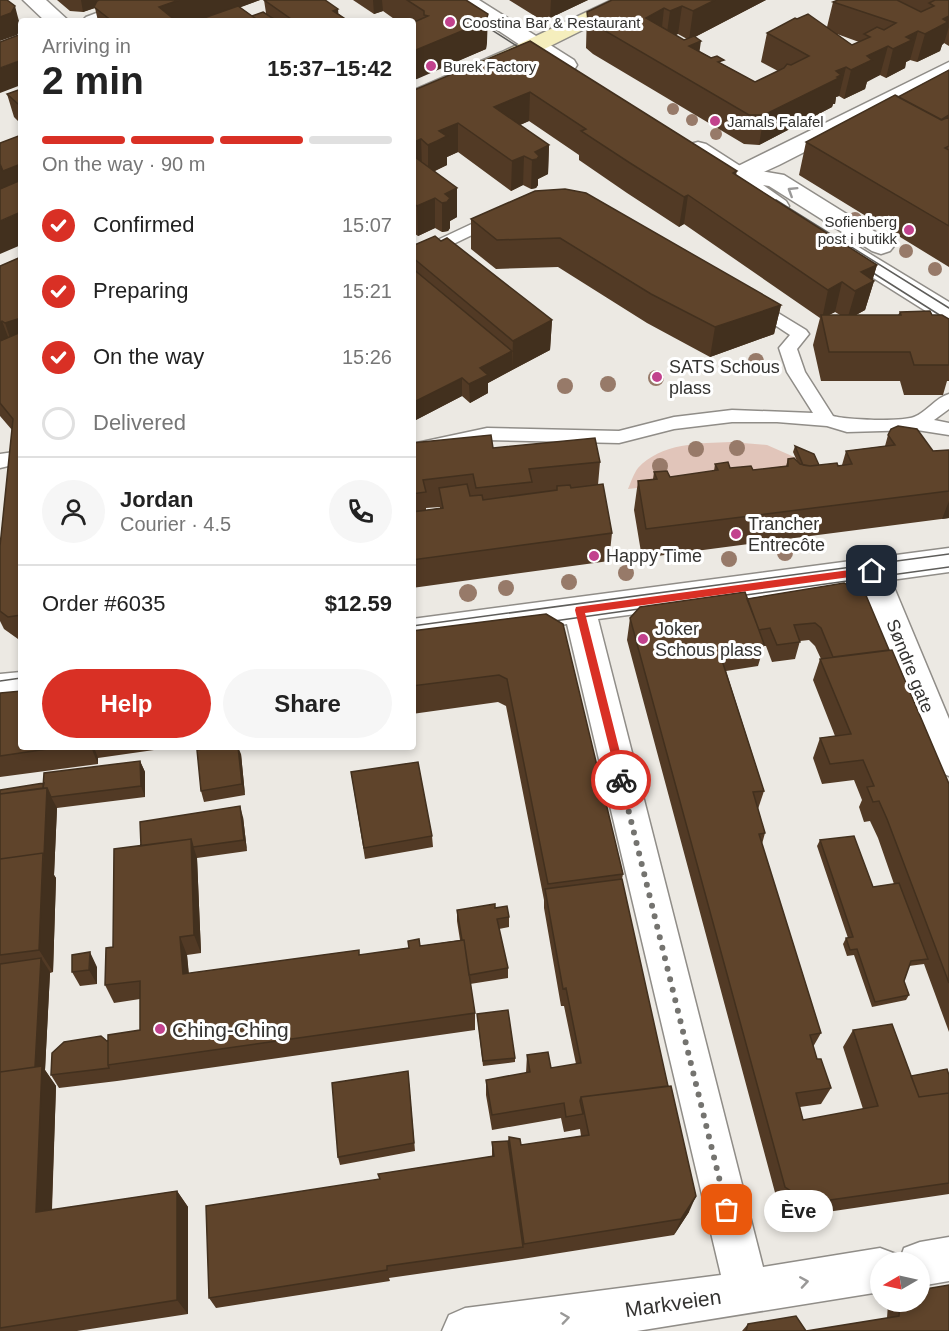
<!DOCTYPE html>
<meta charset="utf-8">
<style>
body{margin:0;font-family:Arial,sans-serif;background:#f6f6f6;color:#222;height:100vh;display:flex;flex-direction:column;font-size:22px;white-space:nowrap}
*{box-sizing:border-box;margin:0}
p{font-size:20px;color:#767676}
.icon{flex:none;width:33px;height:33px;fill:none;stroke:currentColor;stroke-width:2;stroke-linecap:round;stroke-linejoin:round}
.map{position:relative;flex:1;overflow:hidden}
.sheet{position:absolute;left:18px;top:18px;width:398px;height:732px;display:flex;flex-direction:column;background:#fff;border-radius:6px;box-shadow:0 3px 9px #0003}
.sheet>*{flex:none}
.needle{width:39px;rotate:261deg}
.fabs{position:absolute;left:870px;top:1252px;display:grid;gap:12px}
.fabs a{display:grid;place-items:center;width:60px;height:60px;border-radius:50%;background:#fff;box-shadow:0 3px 9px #0003;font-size:30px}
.pin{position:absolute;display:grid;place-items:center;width:51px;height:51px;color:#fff;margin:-26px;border-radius:12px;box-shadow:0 3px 9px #0006}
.courier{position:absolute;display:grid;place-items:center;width:60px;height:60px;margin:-30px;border:4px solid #d93025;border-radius:50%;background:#fff;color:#222;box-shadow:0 2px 8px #0007}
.bubble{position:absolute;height:42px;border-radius:21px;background:#fff;box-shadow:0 3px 9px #0003;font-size:20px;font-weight:700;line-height:42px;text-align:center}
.headline em{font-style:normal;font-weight:700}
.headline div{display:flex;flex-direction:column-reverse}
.headline{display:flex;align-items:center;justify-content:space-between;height:102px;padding:0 24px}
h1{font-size:39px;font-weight:700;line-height:45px}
.bar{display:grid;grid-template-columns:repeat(4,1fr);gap:9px 6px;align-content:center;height:72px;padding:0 24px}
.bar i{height:8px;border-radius:4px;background:#e0e0e0}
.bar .on{background:#d93025}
.bar p{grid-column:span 4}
.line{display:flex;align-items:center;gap:15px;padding:0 24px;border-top:2px solid #e0e0e0}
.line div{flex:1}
.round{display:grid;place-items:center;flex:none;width:63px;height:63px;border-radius:32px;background:#f6f6f6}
ol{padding:0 24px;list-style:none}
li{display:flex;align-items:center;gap:18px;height:66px}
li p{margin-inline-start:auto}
li .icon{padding:6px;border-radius:50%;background:#d93025;color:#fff;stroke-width:4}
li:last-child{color:#767676}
li i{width:33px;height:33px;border:3px solid #e0e0e0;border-radius:50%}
.button{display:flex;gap:12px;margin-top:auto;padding:12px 24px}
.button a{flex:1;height:69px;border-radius:36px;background:#d93025;color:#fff;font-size:24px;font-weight:700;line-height:69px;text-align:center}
.button a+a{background:#f6f6f6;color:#222}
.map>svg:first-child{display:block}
.green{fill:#e1c5ba}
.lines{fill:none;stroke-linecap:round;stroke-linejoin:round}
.service-casing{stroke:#908d88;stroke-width:3}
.minor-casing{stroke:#908d88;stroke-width:3}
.tertiary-casing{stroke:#908d88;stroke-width:3}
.secondary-casing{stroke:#908d88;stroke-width:3}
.service{fill:#fff;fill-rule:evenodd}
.minor{fill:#fff;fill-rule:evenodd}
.tertiary{fill:#fff;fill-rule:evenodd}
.secondary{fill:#f5eebd;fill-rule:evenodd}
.tram{stroke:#5e5d5a;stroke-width:1.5}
.tree{fill:#977a69}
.wall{fill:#523a25;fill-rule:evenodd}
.shaded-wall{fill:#42301e}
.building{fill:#5f442b;stroke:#42301e;stroke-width:1.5}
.oneway{stroke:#9a9998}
.route{fill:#d93025}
.done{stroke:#74736f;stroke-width:6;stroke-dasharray:0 10.8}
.poi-dot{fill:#c2428d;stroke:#fff;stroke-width:2}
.labels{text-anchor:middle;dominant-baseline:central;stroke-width:6;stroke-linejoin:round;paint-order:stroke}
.far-poi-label{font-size:15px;fill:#343331;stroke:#fff;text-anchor:start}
.poi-label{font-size:18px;fill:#343331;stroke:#fff;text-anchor:start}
.street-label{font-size:18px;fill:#343331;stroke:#fff}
.near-poi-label{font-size:21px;fill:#343331;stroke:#fff;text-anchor:start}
.near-street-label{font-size:21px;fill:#343331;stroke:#fff}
</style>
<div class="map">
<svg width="949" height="1331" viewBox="0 0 949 1331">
<rect width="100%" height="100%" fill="#ece9e3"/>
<path class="green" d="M731,442L767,445L817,467L628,489C631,482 634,473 638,468C661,443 700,443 731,442Z"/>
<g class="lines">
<defs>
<path id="service" d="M495,213L501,215L503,218L501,221L412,264V252Z
M755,299L806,330L809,334L797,349L805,372L833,416C847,420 901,422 914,417C927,412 935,398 949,394V409L934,420L949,423V435L917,430L847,432L827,426L777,422H732L674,429L619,443L487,440L412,457V444L487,428L619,431L674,417L732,410L813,413L787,372L779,348L790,335L749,308L747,304L749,300Z
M21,451V463L0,468V454Z"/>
<path id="minor" d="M23,0H46L69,21H45Z
M131,0H160L157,4L113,21H82L86,17Z
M949,62V78L779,165L746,180L738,182L730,180L726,175L730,170Z
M949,548V572L891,580L949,719V776L937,771L932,761L861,584L598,619L763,1267L880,1248L896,1254L899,1262L904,1248L920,1242L949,1237V1281L920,1286V1263H880V1292L637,1331H442L449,1315L465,1308L721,1275L567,624L412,645V619Z
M21,672V698L0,702V674Z"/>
<path id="tertiary" d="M455,0H479L574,60L577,65L574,70L566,72L558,70L458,4Z
M698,142L706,144L748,171L754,170L784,175L890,241L894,246L890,251L881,254L872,251L769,186L763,185L786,201L789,206L786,211C762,217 746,194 730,180C718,170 703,163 690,154L686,149L690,144Z
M838,237L847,240L949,302V322L940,320L829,250L825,245L829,240Z"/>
<path id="secondary" d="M612,0H638L635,4L518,62L412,106V91L502,52Z"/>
</defs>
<use href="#service" class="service-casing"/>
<use href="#minor" class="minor-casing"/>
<use href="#tertiary" class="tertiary-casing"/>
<use href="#secondary" class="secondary-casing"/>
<use href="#service" class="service"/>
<use href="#minor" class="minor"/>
<use href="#tertiary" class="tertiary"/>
<use href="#secondary" class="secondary"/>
<path class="tram" d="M445,0L531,55
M776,200L949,308
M859,264L949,321
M731,597L949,567
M540,623L653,607
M412,626L949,554
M0,681L21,678"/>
</g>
<g class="tree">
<circle cx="673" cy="109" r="6"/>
<circle cx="692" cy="120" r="6"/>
<circle cx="716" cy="134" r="6"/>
<circle cx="855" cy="219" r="7"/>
<circle cx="906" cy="251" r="7"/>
<circle cx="935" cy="269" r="7"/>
<circle cx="756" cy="361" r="8"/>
<circle cx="656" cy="378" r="8"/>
<circle cx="608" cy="384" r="8"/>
<circle cx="565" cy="386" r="8"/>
<circle cx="737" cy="448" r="8"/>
<circle cx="696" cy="449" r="8"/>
<circle cx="660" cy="466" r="8"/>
<circle cx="785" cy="553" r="8"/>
<circle cx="729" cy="559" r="8"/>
<circle cx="626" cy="573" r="8"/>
<circle cx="569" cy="582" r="8"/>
<circle cx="506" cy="588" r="8"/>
<circle cx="468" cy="593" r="9"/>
</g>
<path class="wall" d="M57,0H260L240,7L252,16L266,13L264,0L339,14L344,18V21H98L95,8L83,12L70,11Z
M353,0H466L487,42L486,49L412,80V21H397L383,11L374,14Z
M509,0H588L550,18H538Z
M766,0L695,37L699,51L755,82L778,71L761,62L767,33L797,19L827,27L833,2L838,0H949V46L944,43L942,45L940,51L917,62L910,60L906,62L905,68L886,78L880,75L867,81L865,89L844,99L839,96L836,97L835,104H833L832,107L759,145L744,144L593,54L586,48L587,12ZM678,34L687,39L684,40L675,35ZM837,34L859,42L852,45Z
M530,41L737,171L736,175L877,265L872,280L874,281L865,310L856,315H898L900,312L932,315L949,319V381H947L943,395H904L900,381H821L813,345L820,318L684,224L679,227L627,193L579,160V155L529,121L520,125L549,145L548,174L538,179V185L536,188L531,189L523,185L511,191L458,152L447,157V165L435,171L457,217L450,221V228L448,231L442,232L435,228L418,236L412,232V91ZM835,312L840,315H828Z
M949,70V267L799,175L806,142L898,97Z
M21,89V124L14,117L7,94Z
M535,191L781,305L774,334L710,357L647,323L558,267L496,269L471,249V219Z
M412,246L552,320L550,350L488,383V393L470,403L462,396L412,422Z
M21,257V638L18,639L4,629L0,621V546L12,430L0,416V266Z
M888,435L933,451L949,450V518L642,558L634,510L638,481L653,479L654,472L670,477L714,471L715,464L730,468L753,470L786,466L788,459L797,461L793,452L795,446L819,465H842L846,451L885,446Z
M412,443L493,448L600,462L598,485L612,533L609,561L412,588ZM440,507V508L426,510V508Z
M844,583L889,650L949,784V1032L924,964L909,966L904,981L909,995L906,1000L872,1007L854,955L847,956L843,944L846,938H848L817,846L820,840L873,887L894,884L878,838L870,821L864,822L859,807L862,800L854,780L822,784L813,758L820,738L835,736L813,680L820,659H821L815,646L809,640L800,641L795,659L772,662L766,646H764L758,666L726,671L764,791L758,809L765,833L762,844L821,1033L813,1047L817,1059L831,1088L821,1104L800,1107L803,1120L863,1109L843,1047L853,1030L911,1076L949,1075V1194L800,1216L777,1200L627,640L630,618Z
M546,614L623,874L622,879L689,1212L674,1235L522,1259L389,1278L390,1281L216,1308L209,1298L379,1180L492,1156V1142L508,1141L509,1137L521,1145L581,1136L580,1129L564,1132L561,1118L492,1130L486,1095V1080L526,1073L527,1055L551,1068L576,1064L564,1006H561L544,908V900L506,706L498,702L412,714V631Z
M0,693L21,747H175L98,758V764L0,777Z
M241,754L245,795L204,802L201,791Z
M140,761L145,772V797L57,808L54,875L56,878L53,972L50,973L45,1070L56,1086L52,1210L177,1191L188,1207V1314L77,1331H0V790L44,783Z
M351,772L432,836L433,847L365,859Z
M243,817L247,851L197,858L201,953L187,955L189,974L360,955L460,940L457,921V910L495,908L509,917V927L499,929L508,968V978L470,984L475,1013V1030L117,1081L59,1088L51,1075L108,1042L140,1030V999L114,1003L105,985L113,947L141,846Z
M97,967V984L80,986L72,972Z
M477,1014L515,1058V1062L483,1066Z
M408,1071L415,1151L340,1165L338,1157Z
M891,1302H920L949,1331H742L748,1324L806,1331L887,1318L888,1304Z"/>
<path class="shaded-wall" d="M81,0H117L83,12Z
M179,0H260L204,21L201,19V21H161L159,7Z
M373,0H382L383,11L374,14Z
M551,0H588L550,18Z
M715,0H766L689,40L693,11Z
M15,6L21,29L17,35L0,41V17Z
M682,6L678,34L666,40L670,11Z
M664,8L661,37L646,18Z
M338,9L339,20L344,18V21H334L333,11Z
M488,14L487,42L486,49L417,79L416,50Z
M949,16V27L944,43L942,45L940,51L917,62L925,34L943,19Z
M918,31L910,60L906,62L905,68L886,78L893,49L906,37Z
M701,41L697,69L689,46Z
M888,46L880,75L867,82L865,89L844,99L851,70L867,56Z
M416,56L417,79L412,80V57Z
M19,61L21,67V85L0,93V68Z
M846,67L839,96L836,97L835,104H833L832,107L759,145L764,115L836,71Z
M530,92L529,121L494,136V107Z
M21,103V114L18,104Z
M458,123V152L447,157V165L428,174V145L439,131Z
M421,139L422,169L412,173V143Z
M549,145L548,174L538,179V185L536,188L531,189L532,160L535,152Z
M524,156L523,185L511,191L512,161Z
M21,164V190L0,198V165Z
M457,188V217L450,221V228L448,231L442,232V203L445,194Z
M688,195L684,224L679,227L684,197Z
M435,198V228L418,236L417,206Z
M21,212V245L0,254V221Z
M877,265L872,282L874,281L865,310L847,320L861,272Z
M842,282L835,312L822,319L828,290Z
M781,305L774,334L710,357L715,327Z
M21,318V351L15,353L5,323Z
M552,320L550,350L512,370L513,341Z
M2,321L13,350L0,356V322Z
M512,351V370L488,383V393L470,403L469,384L480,368Z
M462,378V396L412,422V403Z
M949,501V518L942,519Z
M91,747H94L98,758V764Z
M238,747L241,754L245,795L242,784Z
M140,761L145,772V797L141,786Z
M47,783L49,793L57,808L54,875L56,878L53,972L39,950Z
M240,806L243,817L247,851L244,840Z
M191,839L197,858L201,953L194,935Z
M180,937L187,955L190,992L183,974Z
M90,952L97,967V984L89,970Z
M41,958L50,972L45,1070L56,1086L51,1228L36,1212L35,1076Z
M177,1191L188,1207V1314L177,1300Z
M696,1196L689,1212L674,1235L681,1219Z"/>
<path class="building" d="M0,0H7L15,6L11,13L0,17Z
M99,0H179L159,7L176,21H112L94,7L97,1Z
M264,0H325L338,9L333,11L344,18L337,21H294Z
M407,0H466L488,14L486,21L416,50L412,48V23L428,16L424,15V11Z
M612,0H715L693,11L682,6L670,11L664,8L646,18L684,40L694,36L701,41L689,46L711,58L717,56L724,60L718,62L755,82L784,68L787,64L791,65L809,56L767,33L795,18L797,19L808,14L852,45L870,37L864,34L877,27L884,30L896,23L833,2L838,0H897L921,12L934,6L929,3L935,0H949V16L943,19L948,22L925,34L918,31L906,37L912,40L893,49L888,46L867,56L872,60L851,70L846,67L836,71L841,75L837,77L839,78L764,115H749L595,25L588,19L587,12Z
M238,6L259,21H204L201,19Z
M263,12L277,21H259L252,16Z
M21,34V62L19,61L0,68V42Z
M530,41L737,171L733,173L877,265L861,272L874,281L855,291L842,282L828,290L688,195L684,197L630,163L581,131L586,129L530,92L494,107L549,145L535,152L539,156L537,159L532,160L524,156L512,161L458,123L439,131L447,136L437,141L428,145L421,139L412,143V91Z
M949,70V115L941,120L898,97Z
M21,89V103L18,104L7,94Z
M895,95L942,120L949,117V146L945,148L949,150V226L806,142Z
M21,135V164L3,171L0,164V143Z
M412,155L457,188L445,194L450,198L447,202L442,203L435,198L417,206L412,203Z
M21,180V212L0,221V189Z
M565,189L586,193L781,305L715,327L651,294L560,238L497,240L471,219L535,191Z
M435,236L441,241L447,238L552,320L513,341L412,257V246Z
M21,257V318L5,323L2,321L0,322V266Z
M412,268L512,351L480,368L488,375L469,384L462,378L412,403Z
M930,311L932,315H942L949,319V365H914L910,352H829L821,315H901L900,312Z
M21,332V615L8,617L0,611V546L13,419L0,403V341Z
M898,426L917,429L933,451L949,450V491L646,529L638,481L657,479L654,472L667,471L670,477L718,470L715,464L728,462L730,468L751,466L753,470L788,466V459L794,458L800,464L810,466L837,463L838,466L852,464L846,451L895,445L888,435L891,429Z
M491,435L493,448L595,438L600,462L529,469L532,482L476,488L473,474L423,480L426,492L412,494V443Z
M795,446L814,454L819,465L810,466L803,465Z
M467,484L470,496L482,495L483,500L557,490V486L570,485L571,488L603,484L612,533L412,560V512L443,508L439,488Z
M844,583L865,593L889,650L833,657L821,628L815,623L794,625L800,642L777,645L770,628L759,630L747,599Z
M745,592L764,644L719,651L764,791L753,792L765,833L759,834L821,1033L810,1035L817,1059H821L831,1088L796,1093L803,1120L878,1106L853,1030L892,1024L919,1097L949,1093V1183L809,1203L785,1187L630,618L640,607Z
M546,614L563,624L623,874L548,884L507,679L499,675L412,686V631Z
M892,650L949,784V983L887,819L879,801L873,802L867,787L874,786L863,760L830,764L820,738L851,734L820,659Z
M21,691V747H61L0,756V693Z
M212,747H238L242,784L201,791L197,750Z
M140,761L141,786L51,797L47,788H43L44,773Z
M418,762L432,836L364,848L351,772Z
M44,783L43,788L0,794V790Z
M47,788L44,856L43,853L0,859V794Z
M240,806L244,840L193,847L191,839L141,846L140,822Z
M854,836L873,887L899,883L928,959L911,961L904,981L909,995L875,1002L857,949L850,950L846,938L853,937L820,840Z
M191,839L194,935L180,937L183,974L359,950V955L409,948L408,941L419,939L420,946L464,940L475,1013L108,1065V1035L140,1030V981L105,985L106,948L113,947L114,849Z
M43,853L39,950L0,955V859Z
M622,879L668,1086L581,1097L580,1101L583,1114L566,1117L564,1103L492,1115L486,1080L530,1072L527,1055L548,1052L551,1068L581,1063L566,988L563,989L545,889Z
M495,904V908L507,906L509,917L497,919L508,968L469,975L464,940H462L457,910Z
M90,952L89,970L72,972V955Z
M41,958L35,1067L0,1072V964Z
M508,1010L515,1058L483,1061L477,1014Z
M101,1036L108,1042V1065L109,1068L51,1075L52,1053L64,1042Z
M42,1066L36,1212L177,1191V1300L0,1328V1072Z
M947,1069L949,1075V1093L919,1097L911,1076Z
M408,1071L414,1143L338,1157L332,1083Z
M671,1086L696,1196L681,1219L524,1244L509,1137L520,1139L521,1145L589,1135L581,1097Z
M508,1141L523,1247L387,1266V1270L209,1298L206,1206L380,1179L378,1174L494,1156L492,1142Z
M949,1285V1331H746L748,1324L796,1316L806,1331L899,1316L900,1302H920V1290Z"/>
<defs><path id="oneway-chevron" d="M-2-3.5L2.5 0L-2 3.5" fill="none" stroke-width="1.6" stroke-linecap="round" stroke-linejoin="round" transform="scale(1.5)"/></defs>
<g class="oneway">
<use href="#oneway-chevron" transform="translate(792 191) rotate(-148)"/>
<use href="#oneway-chevron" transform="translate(804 1282) rotate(-9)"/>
<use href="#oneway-chevron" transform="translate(565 1318) rotate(-8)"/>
</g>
<path class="route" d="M872,567L876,571L872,574L585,613L627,780L621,785L618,783L575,610L576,607Z"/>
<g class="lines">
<path class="done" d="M621,780L727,1210"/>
</g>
<g class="poi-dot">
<circle cx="450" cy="22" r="6"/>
<circle cx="431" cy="66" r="6"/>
<circle cx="715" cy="121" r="6"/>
<circle cx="909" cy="230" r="6"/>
<circle cx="657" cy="377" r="6"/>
<circle cx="736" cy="534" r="6"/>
<circle cx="594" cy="556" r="6"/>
<circle cx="643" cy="639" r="6"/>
<circle cx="160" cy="1029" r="6"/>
</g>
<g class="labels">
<g class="far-poi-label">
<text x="462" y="22">Coostina Bar &amp; Restaurant</text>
<text x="443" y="66">Burek Factory</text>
<text x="727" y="121">Jamals Falafel</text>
<text x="897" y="221" text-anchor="end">Sofienberg<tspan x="897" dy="17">post i butikk</tspan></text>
</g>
<g class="poi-label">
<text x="669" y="367">SATS Schous<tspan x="669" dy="21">plass</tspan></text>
<text x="748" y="524">Trancher<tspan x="748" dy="21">Entrecôte</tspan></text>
<text x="606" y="556">Happy Time</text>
<text x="655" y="629">Joker<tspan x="655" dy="21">Schous plass</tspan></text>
</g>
<g class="street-label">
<text transform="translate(910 666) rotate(68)">Søndre gate</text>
</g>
<g class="near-poi-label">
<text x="172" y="1029">Ching-Ching</text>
</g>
<g class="near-street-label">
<text transform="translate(673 1303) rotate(-8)">Markveien</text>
</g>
</g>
</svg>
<div class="fabs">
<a><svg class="needle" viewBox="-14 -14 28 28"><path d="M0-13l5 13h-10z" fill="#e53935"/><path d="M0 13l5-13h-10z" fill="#767676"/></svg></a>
</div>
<div class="pin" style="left:727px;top:1210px;background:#ea580c"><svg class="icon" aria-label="bag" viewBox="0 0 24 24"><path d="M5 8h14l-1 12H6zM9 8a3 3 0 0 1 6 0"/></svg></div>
<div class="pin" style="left:872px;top:571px;background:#1f2937"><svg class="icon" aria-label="home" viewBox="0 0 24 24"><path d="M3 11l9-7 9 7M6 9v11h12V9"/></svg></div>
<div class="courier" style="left:621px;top:780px"><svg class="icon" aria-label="bike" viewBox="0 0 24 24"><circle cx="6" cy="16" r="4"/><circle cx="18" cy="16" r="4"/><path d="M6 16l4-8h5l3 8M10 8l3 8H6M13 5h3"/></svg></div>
<div class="bubble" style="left:764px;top:1190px;width:69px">Ève</div>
<section class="sheet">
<div class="headline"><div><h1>2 min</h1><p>Arriving in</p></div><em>15:37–15:42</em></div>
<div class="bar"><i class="on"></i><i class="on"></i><i class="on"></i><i></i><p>On the way · 90 m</p></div>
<ol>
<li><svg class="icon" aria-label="check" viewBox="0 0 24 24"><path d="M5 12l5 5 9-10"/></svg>Confirmed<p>15:07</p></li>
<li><svg class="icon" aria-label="check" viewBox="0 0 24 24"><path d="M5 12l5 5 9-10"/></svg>Preparing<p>15:21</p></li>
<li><svg class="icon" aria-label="check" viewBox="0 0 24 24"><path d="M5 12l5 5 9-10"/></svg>On the way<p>15:26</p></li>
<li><i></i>Delivered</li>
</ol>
<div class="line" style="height:108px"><a class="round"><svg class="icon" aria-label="person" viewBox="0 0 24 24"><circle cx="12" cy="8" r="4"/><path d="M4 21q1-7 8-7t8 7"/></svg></a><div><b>Jordan</b><p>Courier · 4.5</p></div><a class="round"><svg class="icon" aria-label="phone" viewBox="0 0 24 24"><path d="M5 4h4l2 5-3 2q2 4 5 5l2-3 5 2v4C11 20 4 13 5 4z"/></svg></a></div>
<div class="line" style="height:78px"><div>Order #6035</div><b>$12.59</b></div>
<div class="button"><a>Help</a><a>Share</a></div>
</section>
</div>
